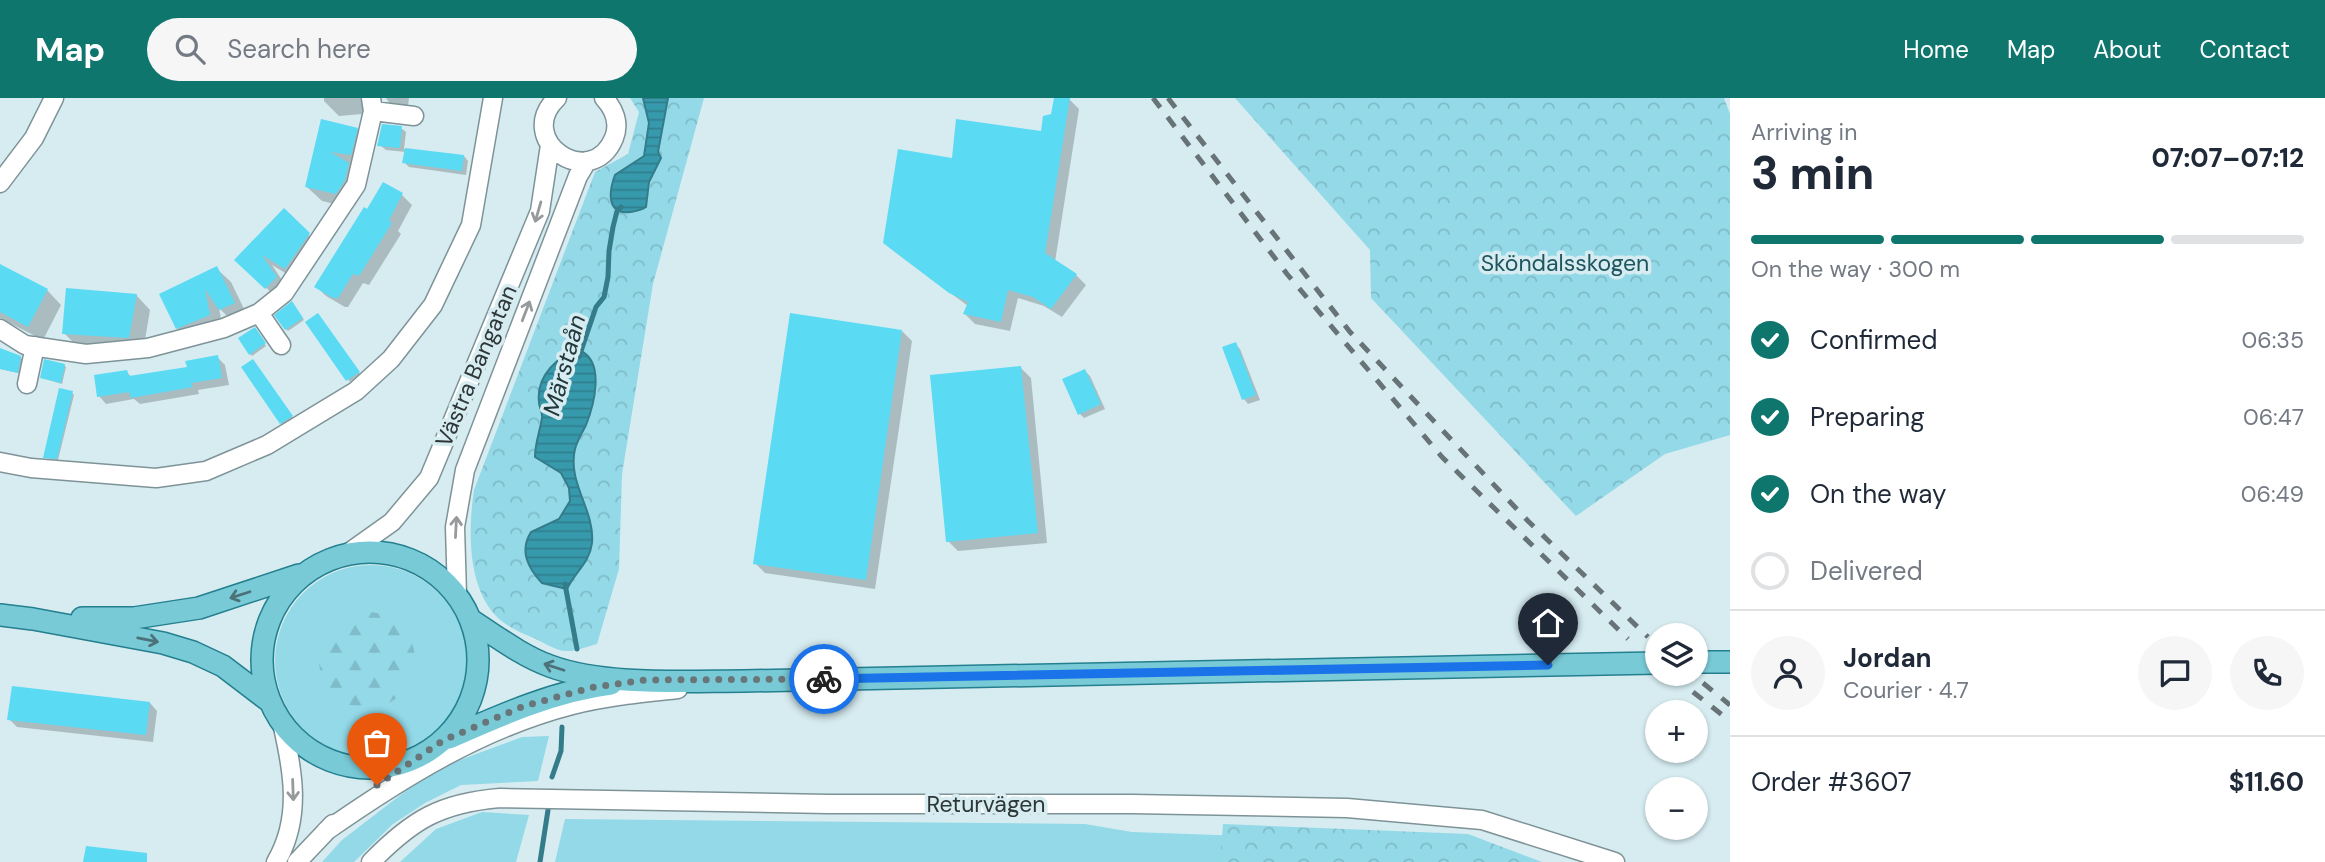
<!DOCTYPE html>
<meta charset="utf-8">
<style>
body{margin:0;font-family:"DM Sans",sans-serif;background:#f6f6f7;color:#1f2937;height:100vh;display:flex;flex-direction:column;font-size:26px;white-space:nowrap}
*{box-sizing:border-box;margin:0}
p{font-size:23px;color:#747a83}
.icon{flex:none;width:38px;height:38px;fill:none;stroke:currentColor;stroke-width:2;stroke-linecap:round;stroke-linejoin:round}
.map{position:relative;flex:1;overflow:hidden}
.drawer{display:flex;flex-direction:column;background:#fff;width:595px}
.drawer>*{flex:none}
.buttons{position:absolute;left:1645px;top:525px;display:grid;gap:14px}
.buttons a{display:grid;place-items:center;width:63px;height:63px;border-radius:50%;background:#fff;box-shadow:0 2px 5px #0004;font-size:35px}
.pin{position:absolute;display:grid;place-items:center;width:60px;height:60px;color:#fff;margin:-72px -30px;border-radius:50% 50% 50% 0;rotate:-45deg;box-shadow:0 0 7px #0007}
.pin .icon{rotate:45deg}
.courier{position:absolute;display:grid;place-items:center;width:70px;height:70px;margin:-35px;border:5px solid #1a73e8;border-radius:50%;background:#fff;color:#222;box-shadow:0 2px 9px #0007}
.headline em{font-style:normal;font-weight:800}
.headline div{display:flex;flex-direction:column-reverse}
.headline{display:flex;align-items:center;justify-content:space-between;height:119px;padding:0 21px}
h1{font-size:46px;font-weight:800;line-height:52px}
.bar{display:grid;grid-template-columns:repeat(4,1fr);gap:10px 7px;align-content:center;height:84px;padding:0 21px}
.bar i{height:9px;border-radius:5px;background:#e0e1e3}
.bar .selected{background:#0f766e}
.bar p{grid-column:span 4}
.line{display:flex;align-items:center;gap:18px;padding:0 21px;border-top:2px solid #e0e1e3}
.line div{flex:1}
.round{display:grid;place-items:center;flex:none;width:74px;height:74px;border-radius:37px;background:#f6f6f7}
ol{padding:0 21px;list-style:none}
li{display:flex;align-items:center;gap:21px;height:77px}
li p{margin-inline-start:auto}
li .icon{padding:7px;border-radius:50%;background:#0f766e;color:#fff;stroke-width:4}
li:last-child{color:#747a83}
li i{width:38px;height:38px;border:4px solid #e0e1e3;border-radius:50%}
header{display:flex;align-items:center;gap:42px;box-sizing:border-box;height:98px;padding:0 35px;background:#0f766e;color:#fff}
header strong{font-size:33px}
nav{display:flex;gap:38px;margin-inline-start:auto;font-size:24px}
.search{width:490px;height:63px;background:#f6f6f7;display:flex;align-items:center;gap:18px;box-sizing:border-box;padding:0 24px;border-radius:38px;color:#747a83;font-size:26px}
main{display:flex;flex:1;min-height:0}
.map>svg:first-child{display:block}
.grass{fill:#93d9e8}
.forest{fill:url(#forest-firs)}
.park{fill:url(#park-crowns)}
.water{fill:url(#water-rules);stroke:#347c89;stroke-width:2}
.shadow{fill:#0003}
.lines{fill:none;stroke-linecap:round;stroke-linejoin:round}
.stream{stroke:#347c89;stroke-width:5}
.building{fill:#5adaf3}
.minor-casing{stroke:#7e9397;stroke-width:21}
.major-casing{stroke:#247f8e;stroke-width:24}
.minor{stroke:#fff;stroke-width:18}
.major{stroke:#79cad7;stroke-width:21}
.rail{stroke:#677376;stroke-width:5;stroke-dasharray:12 12;stroke-linecap:butt}
.oneway{stroke:#969a9c}
.oneway2{stroke:#4c7178}
.done{stroke:#697679;stroke-width:7;stroke-dasharray:0 12.6}
.route{stroke:#1a73e8;stroke-width:9}
.labels{text-anchor:middle;dominant-baseline:central;stroke-width:7;stroke-linejoin:round;paint-order:stroke}
.park-label{font-size:23px;fill:#1e555f;stroke:#d6ecf1}
.street-label{font-size:23px;fill:#2e3638;stroke:#d6ecf1}
.water-label{font-size:24px;font-style:italic;fill:#21383c;stroke:#d6ecf1}
</style>
<header>
<strong>Map</strong>
<div class="search"><svg class="icon" aria-label="search" viewBox="0 0 24 24"><circle cx="10" cy="10" r="6"/><path d="M15 15l6 6"/></svg>Search here</div>
<nav><a>Home</a><a>Map</a><a>About</a><a>Contact</a></nav>
</header>
<main>
<div class="map">
<svg width="1730" height="764" viewBox="0 0 1730 764">
<defs>
<pattern id="forest-firs" width="22" height="20" patternUnits="userSpaceOnUse" patternTransform="scale(1.75)"><rect width="22" height="20" fill="#93d9e8"/><path d="M5 1l3.5 6h-7zM16 11l3.5 6h-7z" fill="#7fbbc8"/></pattern>
<pattern id="park-crowns" width="20" height="18" patternUnits="userSpaceOnUse" patternTransform="scale(1.75)"><rect width="20" height="18" fill="#93d9e8"/><path d="M2 6a3 3 0 1 1 6 0M12 15a3 3 0 1 1 6 0" fill="none" stroke="#7fbbc8"/></pattern>
<pattern id="water-rules" width="6" height="5" patternUnits="userSpaceOnUse" patternTransform="scale(1.75)"><rect width="6" height="5" fill="#379aac"/><path d="M0 2.5h6" fill="none" stroke="#2f7e8d"/></pattern>
</defs>
<rect width="100%" height="100%" fill="#d6ecf1"/>
<path class="grass" d="M275 563a96 96 0 1 1 192 0a96 96 0 1 1-192 0Z
M549,638L538,683L461,687L425,705L393,726L354,764H322L342,742L433,672L522,639Z
M482,714L529,717L516,764H400L436,731Z
M565,721L1085,726L1132,734L1472,746L1519,764H555Z"/>
<path class="forest" d="M319 562a48 48 0 1 1 96 0a48 48 0 1 1-96 0Z"/>
<path class="park" d="M630,0H704L653,186L622,376L619,471L597,546C588,548 575,554 566,553C557,553 544,545 536,541C523,536 509,530 498,520C467,490 468,432 474,392L595,74L628,56L639,14Z
M1235,0H1724L1730,16V337L1665,356L1576,418L1371,200L1370,152Z
M1223,726L1468,736L1542,764H1220Z"/>
<path class="water" d="M643,0H668L658,54L661,60L649,84L646,109C640,113 637,113 630,114C606,117 609,93 615,77L644,58L649,25Z
M581,253C605,265 594,307 586,327C582,335 577,343 575,351C567,385 595,412 592,445C590,464 575,474 567,491L542,485C528,470 519,453 531,434L559,421L570,403L569,390L561,375L535,359C535,345 540,333 542,320C543,314 539,310 539,304C536,278 558,256 581,253Z"/>
<path class="shadow" d="M324,0H377L374,15L339,18L324,3Z
M386,0H409L408,9L391,7Z
M1056,0L1069,1L1079,11L1055,164L1076,177L1086,187L1062,219L1044,208L1018,200L1010,233L975,226L965,216L968,208L895,154L884,144L954,62L1043,35L1053,18Z
M322,23L357,31L371,46L365,71L351,69L363,81L351,110L322,103L307,89Z
M401,30L406,34L404,51L464,58L468,63L466,77L409,69L404,64L406,54L386,52L381,48Z
M384,86L402,97L412,107L398,133L401,136L369,187L363,185L348,209H345L326,198L316,188Z
M284,113L323,151L300,184L272,167L290,194L281,204L237,162Z
M0,168L47,192L61,207L43,242L0,220Z
M216,170L231,184L248,219L235,226L219,210L223,231L192,244L177,230Z
M136,197L150,212L143,254L78,249L64,235Z
M294,207L304,222L288,233L286,231Z
M319,219L360,276L350,284L308,224Z
M256,233L266,248L252,258L250,256Z
M902,233L912,243L875,491L765,475L755,465Z
M1235,246L1240,251L1260,302L1248,306L1244,301L1224,250Z
M0,259H20L22,261L19,275L0,271Z
M217,259L225,267L229,287L198,292L199,296L140,306L134,301L106,306L99,298L126,274L132,279L189,270Z
M255,265L293,320L283,327L281,325Z
M64,267L66,269L62,286L42,280Z
M1021,270L1031,280L1047,445L958,453L948,443Z
M1085,273L1090,278L1105,311L1084,320L1080,316Z
M72,295L74,297L58,362L46,360L44,359Z
M150,605L157,613L153,644L17,629L9,621Z"/>
<g class="lines">
<path class="stream" d="M579,259L596,209L604,199L608,179L609,153L613,129L617,113L621,109
M565,486L577,551
M552,679L561,653L562,629
M540,764L548,712"/>
</g>
<path class="building" d="M1054,0H1070L1045,155L1077,176L1051,211L1033,199L1008,192L1001,224L963,216L968,204L949,195L883,145L898,51L952,60L956,21L1041,33L1043,18L1051,16Z
M321,21L358,30L351,57L330,54L349,65L345,82L336,96L305,89Z
M382,26L402,28L400,50L377,48Z
M405,50L464,57L462,73L402,65Z
M383,84L403,95L389,122L392,125L359,178L353,176L338,200H333L314,189L364,109L367,111Z
M284,110L310,135L285,171L262,157L277,179L265,191L234,162Z
M0,166L48,191L28,229L0,214Z
M217,168L235,205L219,212L205,191L210,217L176,231L159,196Z
M66,190L137,196L129,240L62,236Z
M292,203L303,220L285,232L274,217Z
M318,215L360,274L346,283L305,224Z
M790,215L902,232L866,482L753,466Z
M255,229L266,245L249,257L238,240Z
M1236,244L1256,297L1242,302L1222,249Z
M0,250L21,258L18,275L0,271Z
M218,257L222,280L191,285L193,289L131,300L129,294L97,299L94,277L127,272L129,278L187,269L185,263Z
M44,261L65,266L61,285L40,280Z
M253,261L293,318L280,326L241,269Z
M1021,268L1038,435L946,444L930,277Z
M1085,271L1101,306L1078,317L1062,281Z
M59,290L73,293L57,361L43,360Z
M12,588L150,604L146,637L7,622Z
M86,748L147,755V764H83Z"/>
<g class="lines">
<defs>
<path id="minor" d="M557,0C513,42 591,95 614,40C620,25 614,11 604,0
M373,13L414,18
M0,85L34,40L54,0
M259,215L281,247
M0,231L25,247L86,256L148,250L224,230L259,215L284,195L356,87L373,13L371,0
M27,286L35,248
M0,364L31,370L156,380L206,373L267,347L356,293L391,261L433,207L471,127L493,0
M347,456L392,424L429,380L540,113L550,47
M457,497L455,429L465,372L578,78L587,63
M326,733C402,680 482,630 572,607C607,598 642,595 678,591
M276,764C302,720 293,672 282,625
M297,764L333,726
M371,764C412,722 440,705 500,700L828,706H1132L1347,710L1482,722L1615,764"/>
<path id="major" d="M262 562a108 108 0 1 1 216 0a108 108 0 1 1-216 0Z
M0,517L33,521L163,545L193,554L223,568L269,603
M82,520H134L199,510L299,477
M471,522C496,538 522,558 550,568C603,588 687,583 744,583L1657,565
M1696,564H1730
M449,640C501,617 555,593 611,586"/>
</defs>
<use href="#minor" class="minor-casing"/>
<use href="#major" class="major-casing"/>
<use href="#minor" class="minor"/>
<use href="#major" class="major"/>
<path class="rail" d="M1153,0L1287,176L1442,359L1628,541
M1168,0L1350,234L1528,423L1648,539
M1703,585L1730,607
M1693,594L1730,623"/>
</g>
<defs><path id="oneway-shaft" d="M-6 0H5M1.5-3L5.5 0L1.5 3" fill="none" stroke-width="1.6" stroke-linecap="round" stroke-linejoin="round" transform="scale(1.75)"/></defs>
<g class="oneway">
<use href="#oneway-shaft" transform="translate(538 114) rotate(106)"/>
<use href="#oneway-shaft" transform="translate(526 213) rotate(-69)"/>
<use href="#oneway-shaft" transform="translate(456 429) rotate(-87)"/>
<use href="#oneway-shaft" transform="translate(293 692) rotate(88)"/>
</g>
<g class="oneway2">
<use href="#oneway-shaft" transform="translate(240 497) rotate(162)"/>
<use href="#oneway-shaft" transform="translate(148 542) rotate(11)"/>
<use href="#oneway-shaft" transform="translate(554 569) rotate(-162)"/>
</g>
<g class="lines">
<path class="done" d="M377,687L444,642L524,608L594,589L645,582L824,581"/>
<path class="route" d="M824,581L1548,567"/>
</g>
<g class="labels">
<g class="park-label">
<text x="1565" y="165">Sköndalsskogen</text>
</g>
<g class="street-label">
<text transform="translate(476 268) rotate(-67)">Västra Bangatan</text>
<text x="986" y="706">Returvägen</text>
</g>
<g class="water-label">
<text transform="translate(564 267) rotate(-75)">Märstaån</text>
</g>
</g>
</svg>
<div class="buttons">
<a><svg class="icon" aria-label="layers" viewBox="0 0 24 24"><path d="M12 4l9 5-9 5-9-5zM3 14l9 5 9-5"/></svg></a>
<a>+</a>
<a>−</a>
</div>
<div class="pin" style="left:377px;top:687px;background:#ea580c"><svg class="icon" aria-label="bag" viewBox="0 0 24 24"><path d="M5 8h14l-1 12H6zM9 8a3 3 0 0 1 6 0"/></svg></div>
<div class="pin" style="left:1548px;top:567px;background:#1f2937"><svg class="icon" aria-label="home" viewBox="0 0 24 24"><path d="M3 11l9-7 9 7M6 9v11h12V9"/></svg></div>
<div class="courier" style="left:824px;top:581px"><svg class="icon" aria-label="bike" viewBox="0 0 24 24"><circle cx="6" cy="16" r="4"/><circle cx="18" cy="16" r="4"/><path d="M6 16l4-8h5l3 8M10 8l3 8H6M13 5h3"/></svg></div>
</div>
<section class="drawer">
<div class="headline"><div><h1>3 min</h1><p>Arriving in</p></div><em>07:07–07:12</em></div>
<div class="bar"><i class="selected"></i><i class="selected"></i><i class="selected"></i><i></i><p>On the way · 300 m</p></div>
<ol>
<li><svg class="icon" aria-label="check" viewBox="0 0 24 24"><path d="M5 12l5 5 9-10"/></svg>Confirmed<p>06:35</p></li>
<li><svg class="icon" aria-label="check" viewBox="0 0 24 24"><path d="M5 12l5 5 9-10"/></svg>Preparing<p>06:47</p></li>
<li><svg class="icon" aria-label="check" viewBox="0 0 24 24"><path d="M5 12l5 5 9-10"/></svg>On the way<p>06:49</p></li>
<li><i></i>Delivered</li>
</ol>
<div class="line" style="height:126px"><a class="round"><svg class="icon" aria-label="person" viewBox="0 0 24 24"><circle cx="12" cy="8" r="4"/><path d="M4 21q1-7 8-7t8 7"/></svg></a><div><b>Jordan</b><p>Courier · 4.7</p></div><a class="round"><svg class="icon" aria-label="chat" viewBox="0 0 24 24"><path d="M4 5h16v11H9l-5 4z"/></svg></a><a class="round"><svg class="icon" aria-label="phone" viewBox="0 0 24 24"><path d="M5 4h4l2 5-3 2q2 4 5 5l2-3 5 2v4C11 20 4 13 5 4z"/></svg></a></div>
<div class="line" style="height:91px"><div>Order #3607</div><b>$11.60</b></div>
</section>
</main>
